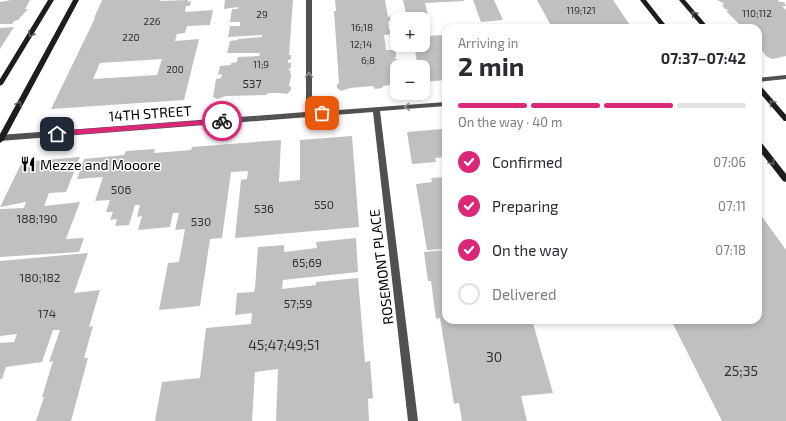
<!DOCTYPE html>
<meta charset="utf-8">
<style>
body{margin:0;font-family:"Exo 2",sans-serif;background:#f7f7f7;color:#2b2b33;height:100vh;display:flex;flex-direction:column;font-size:15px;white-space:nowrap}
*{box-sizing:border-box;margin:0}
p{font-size:13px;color:#7c7c81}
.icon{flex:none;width:22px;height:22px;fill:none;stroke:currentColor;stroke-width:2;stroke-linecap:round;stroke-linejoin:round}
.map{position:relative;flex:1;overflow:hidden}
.side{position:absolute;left:442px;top:24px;width:320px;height:300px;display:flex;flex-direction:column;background:#fff;border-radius:12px;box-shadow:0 2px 6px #0003}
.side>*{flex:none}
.controls{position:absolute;left:390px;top:12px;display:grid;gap:8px}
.controls a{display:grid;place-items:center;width:40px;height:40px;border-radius:8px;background:#fff;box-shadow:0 2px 6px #0003;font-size:20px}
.pin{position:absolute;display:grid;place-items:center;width:34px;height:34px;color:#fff;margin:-17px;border-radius:8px;box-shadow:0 2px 6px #0006}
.courier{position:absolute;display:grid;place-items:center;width:40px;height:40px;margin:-20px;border:3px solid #db2777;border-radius:50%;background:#fff;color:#222;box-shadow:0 1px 5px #0007}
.overview em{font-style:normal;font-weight:700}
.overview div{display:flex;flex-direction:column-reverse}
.overview{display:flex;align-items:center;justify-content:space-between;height:68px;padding:0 16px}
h1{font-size:26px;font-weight:700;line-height:30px}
.bar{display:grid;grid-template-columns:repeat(4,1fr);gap:6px 4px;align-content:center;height:48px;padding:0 16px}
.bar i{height:5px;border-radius:3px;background:#e1e1e2}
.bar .selected{background:#db2777}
.bar p{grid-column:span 4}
ol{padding:0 16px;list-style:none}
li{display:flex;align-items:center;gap:12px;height:44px}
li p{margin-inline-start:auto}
li .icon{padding:4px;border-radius:50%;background:#db2777;color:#fff;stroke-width:4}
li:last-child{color:#7c7c81}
li i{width:22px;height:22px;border:2px solid #e1e1e2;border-radius:50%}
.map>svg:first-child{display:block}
.building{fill:#c0c0c0;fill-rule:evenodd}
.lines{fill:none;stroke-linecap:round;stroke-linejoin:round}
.minor{fill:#505050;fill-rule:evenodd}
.secondary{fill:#1d1d1d;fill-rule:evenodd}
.oneway{stroke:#616161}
.oneway2{stroke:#969696}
.route{fill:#db2777}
.done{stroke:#595959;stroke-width:4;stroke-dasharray:0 7.2}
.labels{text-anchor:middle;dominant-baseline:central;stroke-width:3;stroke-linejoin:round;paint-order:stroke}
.far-number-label{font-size:10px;fill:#303030}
.number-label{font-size:12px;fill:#303030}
.street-label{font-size:14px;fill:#000;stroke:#fff}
.poi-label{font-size:14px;fill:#000;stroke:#fff;text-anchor:start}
.near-number-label{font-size:14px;fill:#303030}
</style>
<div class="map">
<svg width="786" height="421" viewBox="0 0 786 421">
<rect width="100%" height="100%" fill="#fff"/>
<path class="building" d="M11,0H30L25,9H28L18,20L14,21L12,24H0V2Z
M102,0H161L160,1L188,0V2L191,1L190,6H186L185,12L213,10L210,25L187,26L185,33L177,34L175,41L199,39L184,100L51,109L95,18H94ZM162,59L157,75L93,79L100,63Z
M225,0H293L289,55H291V59L288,60V63H291V67L288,70H290L291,76L289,86L291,87V90L287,94L280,93H268L266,95L226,96L217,99L213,97L216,79L221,78L222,74L218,75L220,66L231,65V63L237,62L238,57L259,56L260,53H227L230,41L238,40V39L262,37V35L228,37L230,26H240V22H230L232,9H238V7L224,9Z
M335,0H385L388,17L393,16L394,21H388L389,30H396V34L384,35L386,50H392L396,52V57L394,58L403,62L404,65H410L411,67H397V84L383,86L382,88L375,89L373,86L350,88L341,91L337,88V84L339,83L334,11H336Z
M403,0H464V1L425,3L430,24L423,25V19H407Z
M473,0H494L503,20L481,22Z
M537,0H613L632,28H549L547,24H550Z
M717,0H778L779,2H784L786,6H782L786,10V56L772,59L766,56L758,45V28H743L726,11L729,10L725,9L722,5L724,4L723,3Z
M14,27L5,41L0,49V28Z
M446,35V80L423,82V67H418L414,45H423V36Z
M442,129L446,144V157L435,158L436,162L412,164L407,132Z
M352,136L359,227L235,238L241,180L247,179L248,171L231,172L222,238L210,239L200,306L159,310L168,263L179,262L185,229L175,230L179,213H173L170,227L138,230L142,216L137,217L140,205H135L129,225L115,226L117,219L110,220L113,212H106L110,200L95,201L103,177L77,179L84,159L124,155L126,151L155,149L154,153L191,150L192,147L281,140L279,182L300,180V140Z
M80,157L66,192L49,193L44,206L80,202L66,239L84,238L79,252L0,257V209L24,208L26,202L0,207L22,162Z
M446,177V249L427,250L416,184L432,182L431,178Z
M758,211L786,250V421H722L671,320H758Z
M356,238L358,272L283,280L282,289L316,285V282L358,278L365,362L370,361L373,398L368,399L369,421H276L278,369L255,372L252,421H155L162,382L200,378L206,328L251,324L252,313L235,315L237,293L254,292L255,288L258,247L284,245V252L317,248L316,242Z
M446,250V320H532L553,393L521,396L527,421H462L459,403L454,404L440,318L436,319L431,281H428L424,252Z
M88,253L74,293L100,290L89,327L93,326L84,358H88L71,421H36L44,397H42L53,361L49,362L60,330H53L42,362L6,367L2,379H0V343L14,342L17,334L0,336V261Z"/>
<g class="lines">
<path class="minor" d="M306,0H312V112L446,102V106L380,111L418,421H408L373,112L0,141V135L306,112Z
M786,75V79L758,82V78Z"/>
<path class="secondary" d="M48,0H54L3,84L0,86V79Z
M73,0H79L4,140L0,143V134Z
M640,0H646L668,28H662Z
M679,0H685L709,28H703Z
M758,85H760L786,115V121H784L758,91Z
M758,141L761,142L786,174V182L783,181L758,149Z"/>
</g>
<defs><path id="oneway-chevron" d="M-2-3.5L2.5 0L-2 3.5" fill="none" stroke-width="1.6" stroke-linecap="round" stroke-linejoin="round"/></defs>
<g class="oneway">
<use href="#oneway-chevron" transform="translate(694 14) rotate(-131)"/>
<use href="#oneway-chevron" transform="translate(31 34) rotate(121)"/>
<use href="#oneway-chevron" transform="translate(772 103) rotate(-131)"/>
<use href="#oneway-chevron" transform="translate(19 104) rotate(-62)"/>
<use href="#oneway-chevron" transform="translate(772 162) rotate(51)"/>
</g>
<g class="oneway2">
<use href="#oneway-chevron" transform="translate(309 75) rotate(-90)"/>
<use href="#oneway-chevron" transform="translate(407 107) rotate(176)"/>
</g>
<path class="route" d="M222,119L225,121L222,123L57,136L54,134L57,131Z"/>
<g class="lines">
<path class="done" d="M222,121L322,113"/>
</g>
<defs>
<symbol id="restaurant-bare" viewBox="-9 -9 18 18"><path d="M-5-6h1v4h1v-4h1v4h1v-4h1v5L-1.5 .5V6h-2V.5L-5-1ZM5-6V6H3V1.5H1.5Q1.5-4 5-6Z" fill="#000" stroke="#fff" stroke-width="2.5" paint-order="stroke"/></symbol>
</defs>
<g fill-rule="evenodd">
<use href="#restaurant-bare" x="17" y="153" width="22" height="22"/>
</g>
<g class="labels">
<g class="far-number-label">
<text x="581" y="10">119;121</text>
<text x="757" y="13">110;112</text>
<text x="262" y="14">29</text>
<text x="152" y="21">226</text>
<text x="362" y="27">16;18</text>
<text x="131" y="37">220</text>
<text x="361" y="44">12;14</text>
<text x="368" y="60">6;8</text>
<text x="261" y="64">11;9</text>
<text x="175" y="69">200</text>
</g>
<g class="number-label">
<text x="252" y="83">537</text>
<text x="121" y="189">506</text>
<text x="324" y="204">550</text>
<text x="264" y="208">536</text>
<text x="37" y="218">188;190</text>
<text x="201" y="221">530</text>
<text x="307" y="262">65;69</text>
<text x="40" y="277">180;182</text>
<text x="298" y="303">57;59</text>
<text x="47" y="313">174</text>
</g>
<g class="street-label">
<text transform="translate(150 113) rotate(-4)">14TH STREET</text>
<text transform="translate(381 267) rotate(-97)">ROSEMONT PLACE</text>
</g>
<g class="poi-label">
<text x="40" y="164">Mezze and Mooore</text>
</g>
<g class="near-number-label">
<text x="284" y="344">45;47;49;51</text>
<text x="494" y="356">30</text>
<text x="741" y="370">25;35</text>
</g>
</g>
</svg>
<div class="controls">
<a>+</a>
<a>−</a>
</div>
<div class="pin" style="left:322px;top:113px;background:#ea580c"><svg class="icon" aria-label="bag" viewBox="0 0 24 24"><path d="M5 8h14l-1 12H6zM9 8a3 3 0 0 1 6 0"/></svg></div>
<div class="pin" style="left:57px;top:134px;background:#1f2937"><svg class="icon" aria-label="home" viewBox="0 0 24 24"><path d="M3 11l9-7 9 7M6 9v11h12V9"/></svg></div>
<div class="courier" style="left:222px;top:121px"><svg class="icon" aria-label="bike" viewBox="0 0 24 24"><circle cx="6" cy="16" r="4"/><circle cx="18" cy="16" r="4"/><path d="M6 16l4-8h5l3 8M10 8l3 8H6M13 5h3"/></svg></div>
<section class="side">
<div class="overview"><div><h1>2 min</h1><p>Arriving in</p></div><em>07:37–07:42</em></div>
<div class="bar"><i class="selected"></i><i class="selected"></i><i class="selected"></i><i></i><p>On the way · 40 m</p></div>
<ol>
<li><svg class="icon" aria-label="check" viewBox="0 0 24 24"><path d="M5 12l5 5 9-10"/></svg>Confirmed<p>07:06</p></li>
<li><svg class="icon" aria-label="check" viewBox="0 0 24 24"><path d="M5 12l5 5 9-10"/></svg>Preparing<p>07:11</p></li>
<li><svg class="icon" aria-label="check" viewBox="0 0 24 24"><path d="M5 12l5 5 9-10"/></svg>On the way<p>07:18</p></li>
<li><i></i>Delivered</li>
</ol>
</section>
</div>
